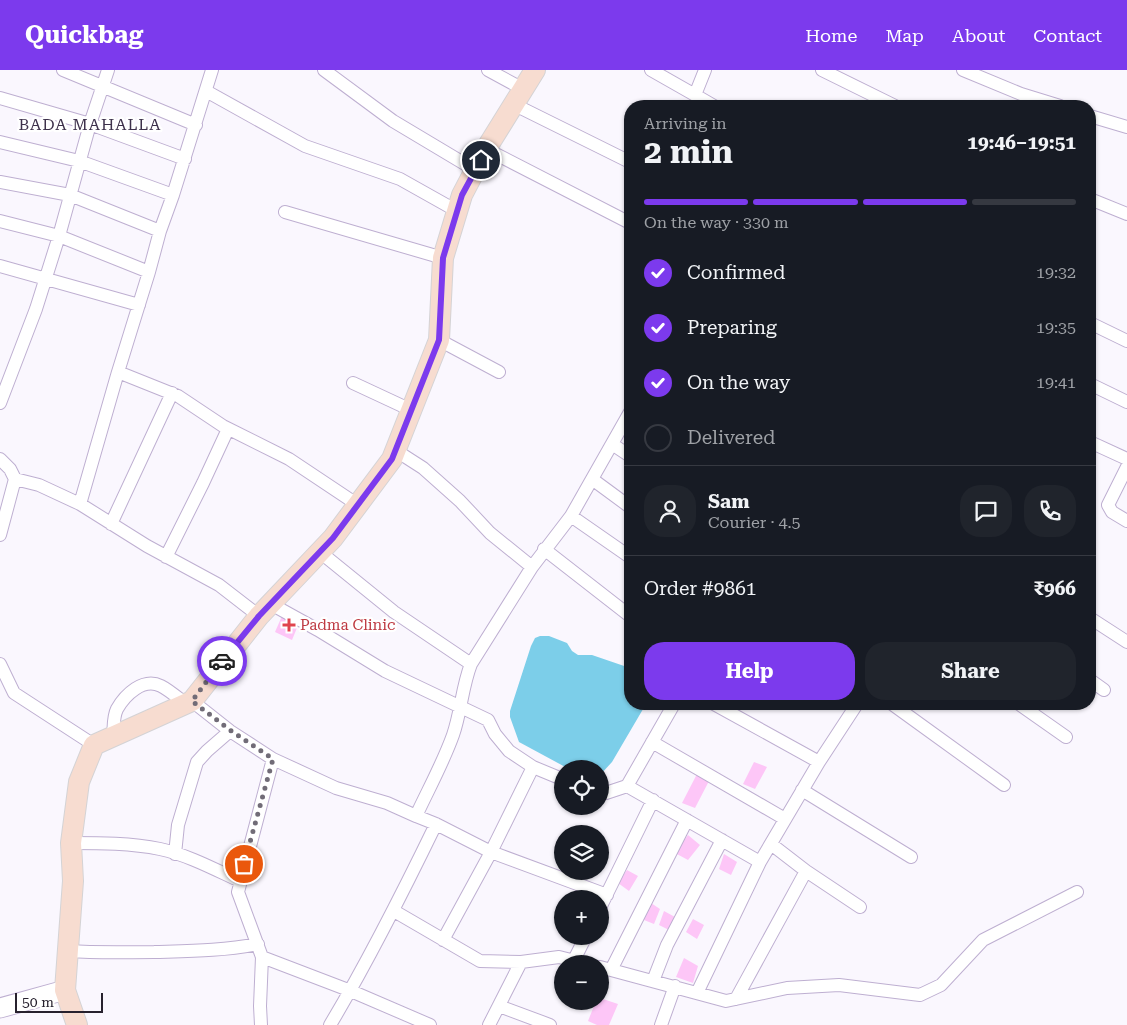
<!DOCTYPE html>
<meta charset="utf-8">
<style>
body{margin:0;font-family:"Roboto Serif",serif;background:#20242c;color:#f1f3f6;height:100vh;display:flex;flex-direction:column;font-size:19px;white-space:nowrap}
*{box-sizing:border-box;margin:0}
p{font-size:16px;color:#9ea1a6}
.icon{flex:none;width:28px;height:28px;fill:none;stroke:currentColor;stroke-width:2;stroke-linecap:round;stroke-linejoin:round}
.map{position:relative;flex:1;overflow:hidden}
.details{position:absolute;left:624px;top:30px;width:472px;height:610px;display:flex;flex-direction:column;background:#171b24;border-radius:20px;box-shadow:0 1px 4px #0004}
.details>*{flex:none}
.tools{position:absolute;left:554px;top:690px;display:grid;gap:10px}
.tools a{display:grid;place-items:center;width:55px;height:55px;border-radius:50%;background:#171b24;box-shadow:0 1px 4px #0004;font-size:25px}
.scale{position:absolute;left:15px;bottom:12px;width:88px;box-sizing:border-box;padding-left:5px;border:2px solid #27212e;border-top:0;font-size:14px;line-height:18px;white-space:nowrap;color:#27212e;-webkit-text-stroke:4px #fff;paint-order:stroke}
.pin{position:absolute;display:grid;place-items:center;width:42px;height:42px;color:#fff;margin:-21px;border:2px solid #fff;border-radius:50%;box-shadow:0 1px 5px #0007}
.courier{position:absolute;display:grid;place-items:center;width:50px;height:50px;margin:-25px;border:4px solid #7c3aed;border-radius:50%;background:#fff;color:#222;box-shadow:0 1px 6px #0007}
.overview em{font-style:normal;font-weight:700}
.overview div{display:flex;flex-direction:column-reverse}
.overview{display:flex;align-items:center;justify-content:space-between;height:85px;padding:0 20px}
h1{font-size:32px;font-weight:700;line-height:38px}
.bar{display:grid;grid-template-columns:repeat(4,1fr);gap:8px 5px;align-content:center;height:60px;padding:0 20px}
.bar i{height:6px;border-radius:4px;background:#363941}
.bar .current{background:#7c3aed}
.bar p{grid-column:span 4}
.line{display:flex;align-items:center;gap:12px;padding:0 20px;border-top:1px solid #363941}
.line div{flex:1}
.round{display:grid;place-items:center;flex:none;width:52px;height:52px;border-radius:20px;background:#20242c}
ol{padding:0 20px;list-style:none}
li{display:flex;align-items:center;gap:15px;height:55px}
li p{margin-inline-start:auto}
li .icon{padding:5px;border-radius:50%;background:#7c3aed;color:#fff;stroke-width:4}
li:last-child{color:#9ea1a6}
li i{width:28px;height:28px;border:2px solid #363941;border-radius:50%}
.cta{display:flex;gap:10px;margin-top:auto;padding:10px 20px}
.cta a{flex:1;height:58px;border-radius:20px;background:#7c3aed;color:#fff;font-size:20px;font-weight:700;line-height:58px;text-align:center}
.cta a+a{background:#20242c;color:#f1f3f6}
header{display:flex;align-items:center;gap:30px;box-sizing:border-box;height:70px;padding:0 25px;background:#7c3aed;color:#fff}
header strong{font-size:24px}
nav{display:flex;gap:28px;margin-inline-start:auto;font-size:18px}
.map>svg:first-child{display:block}
.water{fill:#7ccee9}
.building{fill:#fdc6f7}
.lines{fill:none;stroke-linecap:round;stroke-linejoin:round}
.minor-casing{stroke:#beafd1;stroke-width:14}
.secondary-casing{stroke:#beafd1;stroke-width:21}
.primary-casing{stroke:#d4d3d5;stroke-width:22}
.minor{stroke:#fff;stroke-width:12}
.secondary{stroke:#fff;stroke-width:19}
.primary{stroke:#f7dcd0;stroke-width:20}
.done{stroke:#716c77;stroke-width:5;stroke-dasharray:0 9}
.route{stroke:#7c3aed;stroke-width:6}
.health-dot{fill:#e0444e;stroke:#fff;stroke-width:2}
.labels{text-anchor:middle;dominant-baseline:central;stroke-width:4.5;stroke-linejoin:round;paint-order:stroke}
.health-label{font-size:15px;fill:#be3a42;stroke:#fff;text-anchor:start}
.neighbourhood-label{font-size:16px;letter-spacing:1px;fill:#3d304b;stroke:#fff}
</style>
<header>
<strong>Quickbag</strong>
<nav><a>Home</a><a>Map</a><a>About</a><a>Contact</a></nav>
</header>
<div class="map">
<svg width="1127" height="955" viewBox="0 0 1127 955">
<rect width="100%" height="100%" fill="#faf7fe"/>
<path class="water" d="M540,566H549L567,573L572,581L578,585H592L630,598V634H646L612,692L600,705V699H569L519,672L510,647V641L531,576L535,568Z"/>
<path class="building" d="M282,546L299,553L292,570L275,562Z
M754,692L767,697L755,719L743,714Z
M697,704L709,711L695,738L682,733Z
M688,765L700,775L688,790L675,783Z
M724,784L737,792L731,805L719,799Z
M627,800L638,806L629,821L618,813Z
M651,833L660,839L654,854L644,850Z
M664,841L675,847L669,860L659,855Z
M693,849L704,855L697,869L686,862Z
M684,888L698,896L693,913L676,907Z
M600,928L618,934L609,955H597L588,951L596,931H600Z"/>
<g class="lines">
<defs>
<path id="minor" d="M63,0L196,55
M324,0L393,51L475,100
M488,0L523,19
M651,0L695,25L705,0
M822,0L895,36
M963,0L1021,24L1060,36
M206,21L305,76L400,109L457,141
M695,25L714,36
M0,28L90,54L185,89
M513,34L630,92
M1090,46L1127,57
M0,72L79,91L173,125
M486,79L630,153
M0,112L70,125L160,161
M1090,129L1127,144
M285,142L443,188
M0,151L59,166L149,202
M0,196L139,235
M1090,253L1127,271
M439,270L499,302
M118,302L149,202L160,161L173,125L212,0
M353,313L411,340
M1090,314L1127,332
M0,333L36,239L59,166L90,54L108,0
M1090,372L1127,389
M612,374L630,386
M395,380L423,398L460,431L490,463L532,497
M0,389L10,399L15,409L0,465
M1127,397L1108,435L1112,442L1127,451
M15,409L39,415L80,434L147,476L219,515L259,546
M592,409L630,437
M80,434L118,302L178,326L223,356L289,389L358,435
M571,446L630,487
M111,454L172,323
M544,479L630,546
M320,482L394,542L471,594
M166,487L203,413L228,359
M271,534L318,560L385,601L488,650L495,664L509,681L533,697L491,782L607,825
M1090,548L1127,572
M0,594L14,623L94,675
M1090,610L1104,620
M192,631L230,661L273,689L238,822L262,887L260,936L261,955
M674,634L627,716L760,792L819,692L857,634
M714,634L819,692
M892,634L1004,715
M1019,634L1066,667
M113,666C114,657 113,647 117,639C125,625 143,607 161,616C169,620 178,628 186,634
M652,672L785,749
M273,689L336,718L387,733L416,746
M533,697L562,709
M802,720L911,787
M600,722L606,723L627,716
M436,754L491,782L443,870
M71,773C100,773 131,773 160,779C188,785 214,799 240,811
M771,774L806,801L860,837
M175,784L178,755L197,692L207,681L230,661
M600,838L653,730
M394,841L480,891L521,892
M69,881C98,883 125,882 154,882C189,881 223,881 258,874
M262,887L351,921L430,955
M574,890L586,866
M600,897L726,931L787,918L839,915L920,925L941,915L983,870L1077,822
M611,900L687,750
M653,911L667,875L722,770
M697,923L760,792
M736,929L806,801
M499,936L550,955
M330,955C369,890 403,822 436,754L416,746C428,720 443,693 453,665C461,642 462,617 471,594L532,497L571,446L630,342
M489,955L521,892L559,887L587,894
M661,955L675,916"/>
<path id="secondary" d="M0,938L65,920"/>
<path id="primary" d="M77,955L65,920L73,811L71,773L79,712L94,675L192,631L259,546L333,468L392,389L439,270L443,188L462,125L486,79L535,0"/>
</defs>
<use href="#minor" class="minor-casing"/>
<use href="#secondary" class="secondary-casing"/>
<use href="#primary" class="primary-casing"/>
<use href="#minor" class="minor"/>
<use href="#secondary" class="secondary"/>
<use href="#primary" class="primary"/>
</g>
<g class="lines">
<path class="done" d="M222,591L192,631L230,660L273,689L244,794"/>
<path class="route" d="M222,591L259,546L333,468L392,389L439,270L443,188L462,125L481,90"/>
</g>
<path class="health-dot" d="M286.5 547.5h5v5h5v5h-5v5h-5v-5h-5v-5h5z"/>
<g class="labels">
<g class="health-label">
<text x="300" y="555">Padma Clinic</text>
</g>
<g class="neighbourhood-label">
<text x="90" y="54">BADA MAHALLA</text>
</g>
</g>
</svg>
<div class="tools">
<a><svg class="icon" aria-label="locate" viewBox="0 0 24 24"><circle cx="12" cy="12" r="6"/><path d="M12 2v4M12 18v4M2 12h4M18 12h4"/></svg></a>
<a><svg class="icon" aria-label="layers" viewBox="0 0 24 24"><path d="M12 4l9 5-9 5-9-5zM3 14l9 5 9-5"/></svg></a>
<a>+</a>
<a>−</a>
</div>
<div class="scale">50 m</div>
<div class="pin" style="left:244px;top:794px;background:#ea580c"><svg class="icon" aria-label="bag" viewBox="0 0 24 24"><path d="M5 8h14l-1 12H6zM9 8a3 3 0 0 1 6 0"/></svg></div>
<div class="pin" style="left:481px;top:90px;background:#1f2937"><svg class="icon" aria-label="home" viewBox="0 0 24 24"><path d="M3 11l9-7 9 7M6 9v11h12V9"/></svg></div>
<div class="courier" style="left:222px;top:591px"><svg class="icon" aria-label="car" viewBox="0 0 24 24"><path d="M5 17H2v-5l4-1 3-4h7l3 4 3 1v5h-3M9 17h6M6 11h13"/><circle cx="7" cy="17" r="2"/><circle cx="17" cy="17" r="2"/></svg></div>
<section class="details">
<div class="overview"><div><h1>2 min</h1><p>Arriving in</p></div><em>19:46–19:51</em></div>
<div class="bar"><i class="current"></i><i class="current"></i><i class="current"></i><i></i><p>On the way · 330 m</p></div>
<ol>
<li><svg class="icon" aria-label="check" viewBox="0 0 24 24"><path d="M5 12l5 5 9-10"/></svg>Confirmed<p>19:32</p></li>
<li><svg class="icon" aria-label="check" viewBox="0 0 24 24"><path d="M5 12l5 5 9-10"/></svg>Preparing<p>19:35</p></li>
<li><svg class="icon" aria-label="check" viewBox="0 0 24 24"><path d="M5 12l5 5 9-10"/></svg>On the way<p>19:41</p></li>
<li><i></i>Delivered</li>
</ol>
<div class="line" style="height:90px"><a class="round"><svg class="icon" aria-label="person" viewBox="0 0 24 24"><circle cx="12" cy="8" r="4"/><path d="M4 21q1-7 8-7t8 7"/></svg></a><div><b>Sam</b><p>Courier · 4.5</p></div><a class="round"><svg class="icon" aria-label="chat" viewBox="0 0 24 24"><path d="M4 5h16v11H9l-5 4z"/></svg></a><a class="round"><svg class="icon" aria-label="phone" viewBox="0 0 24 24"><path d="M5 4h4l2 5-3 2q2 4 5 5l2-3 5 2v4C11 20 4 13 5 4z"/></svg></a></div>
<div class="line" style="height:65px"><div>Order #9861</div><b>₹966</b></div>
<div class="cta"><a>Help</a><a>Share</a></div>
</section>
</div>
